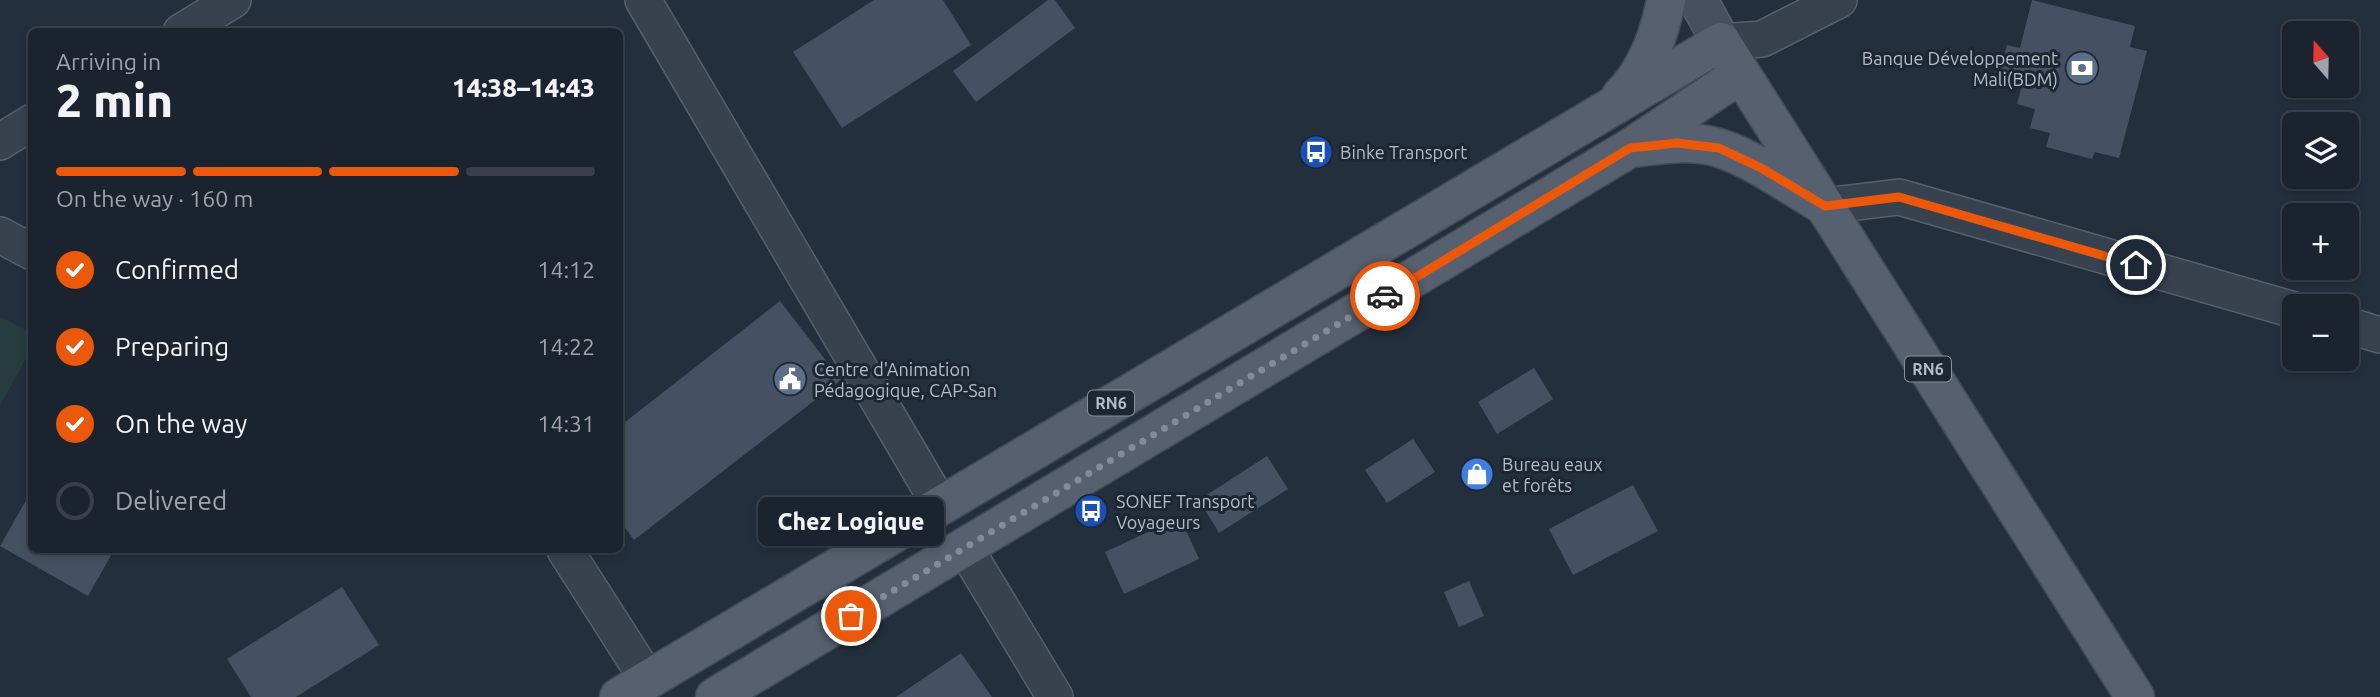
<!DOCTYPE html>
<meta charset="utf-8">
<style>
body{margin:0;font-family:Ubuntu,sans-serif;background:#242b36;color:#f1f3f6;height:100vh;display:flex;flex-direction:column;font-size:26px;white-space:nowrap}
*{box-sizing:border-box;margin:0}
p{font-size:23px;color:#a0a4aa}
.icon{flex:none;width:38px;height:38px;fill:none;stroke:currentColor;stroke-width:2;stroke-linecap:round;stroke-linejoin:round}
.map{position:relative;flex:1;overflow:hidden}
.details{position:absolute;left:28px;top:28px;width:595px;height:525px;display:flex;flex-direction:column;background:#1b232e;border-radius:10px;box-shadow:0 4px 10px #0003,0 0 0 2px #39404a}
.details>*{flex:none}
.needle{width:46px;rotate:340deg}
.buttons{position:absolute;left:2282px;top:21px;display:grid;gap:14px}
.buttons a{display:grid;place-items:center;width:77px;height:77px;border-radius:10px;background:#1b232e;box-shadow:0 4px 10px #0003,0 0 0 2px #39404a;font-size:35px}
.pin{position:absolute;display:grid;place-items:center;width:60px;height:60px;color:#fff;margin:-30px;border:4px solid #fff;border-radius:50%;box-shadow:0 2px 7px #0007}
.courier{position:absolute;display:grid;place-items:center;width:70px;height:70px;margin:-35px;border:5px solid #ea580c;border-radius:50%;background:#fff;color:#222;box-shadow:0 2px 9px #0007}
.bubble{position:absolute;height:49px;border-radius:10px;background:#1b232e;box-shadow:0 4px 10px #0003,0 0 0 2px #39404a;font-size:23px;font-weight:800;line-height:49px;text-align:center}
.head em{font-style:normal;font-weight:800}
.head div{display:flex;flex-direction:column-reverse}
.head{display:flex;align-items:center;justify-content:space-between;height:119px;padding:0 28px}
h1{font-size:46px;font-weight:800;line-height:52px}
.bar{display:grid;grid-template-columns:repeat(4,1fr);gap:10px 7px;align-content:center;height:84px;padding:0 28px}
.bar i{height:9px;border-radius:5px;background:#39404a}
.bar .current{background:#ea580c}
.bar p{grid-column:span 4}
ol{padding:0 28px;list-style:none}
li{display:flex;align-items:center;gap:21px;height:77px}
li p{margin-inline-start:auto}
li .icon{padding:7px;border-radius:50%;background:#ea580c;color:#fff;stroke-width:4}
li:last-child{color:#a0a4aa}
li i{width:38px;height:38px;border:4px solid #39404a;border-radius:50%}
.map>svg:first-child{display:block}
.green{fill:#263c3f}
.building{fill:#455162}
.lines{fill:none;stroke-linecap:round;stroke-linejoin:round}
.minor-casing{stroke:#565f6c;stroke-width:38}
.secondary-casing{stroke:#565f6c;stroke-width:41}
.primary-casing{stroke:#414a57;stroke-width:41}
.minor{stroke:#38414e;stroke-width:35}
.secondary{stroke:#465061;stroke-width:38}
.primary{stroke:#56606e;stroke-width:38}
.done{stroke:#828b98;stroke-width:7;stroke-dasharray:0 12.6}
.route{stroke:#ea580c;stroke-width:9}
.labels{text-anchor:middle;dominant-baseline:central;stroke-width:6;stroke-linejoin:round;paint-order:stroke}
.shield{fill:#1d2633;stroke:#878f9c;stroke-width:2}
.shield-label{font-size:16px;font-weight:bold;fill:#b4bcc9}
.poi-label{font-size:18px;fill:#b4bcc9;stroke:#1d2633;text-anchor:start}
</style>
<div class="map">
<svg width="2380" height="697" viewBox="0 0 2380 697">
<rect width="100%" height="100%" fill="#242f3e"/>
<path class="green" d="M0,317L32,333L31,349L0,406Z"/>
<path class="building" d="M874,0H943L971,45L842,128L793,52Z
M1048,0H1055L1075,28L976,102L953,71Z
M2032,0L2135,26L2130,47L2147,51L2119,158L2095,152L2092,159L2046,147L2050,133L2030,128L2035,109L2017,104L2021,89L2010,86L2013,75L2000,72L2007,45L2020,48Z
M780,301L841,380L634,540L620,521V426Z
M1534,368L1553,399L1497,434L1478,402Z
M1413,439L1435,472L1387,503L1365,470Z
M1267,456L1288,489L1219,533L1199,500Z
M1633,485L1658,531L1573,575L1549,529Z
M32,490V550H114L88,596L0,546Z
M1180,517L1199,559L1124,594L1105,552Z
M1469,581L1484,616L1459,627L1444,592Z
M342,587L379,645L296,697H251L227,659Z
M961,653L992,697H896Z"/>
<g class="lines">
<defs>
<path id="minor" d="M643,0L940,505
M181,32L233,0
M1721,42L1762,39L1839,0
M0,142L32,122
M1825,206L1899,197L2294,310
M0,235L32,252
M2347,325L2380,335
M965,548L1055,697
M565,550L648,680"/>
<path id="secondary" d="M1698,0L1721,42"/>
<path id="primary" d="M1621,96C1646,72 1660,33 1666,0
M1633,148C1661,145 1692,139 1719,148C1750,157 1791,186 1820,203
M619,697L1721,42L2135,697
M715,697L1630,148L1741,74"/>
</defs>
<use href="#minor" class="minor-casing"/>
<use href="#secondary" class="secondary-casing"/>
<use href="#primary" class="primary-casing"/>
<use href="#minor" class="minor"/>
<use href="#secondary" class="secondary"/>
<use href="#primary" class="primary"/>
</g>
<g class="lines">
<path class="done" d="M851,616L1385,296"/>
<path class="route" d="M1385,296L1630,148L1677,143L1719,148L1761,168L1825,206L1899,197L2136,265"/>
</g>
<defs>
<symbol id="bank-disc" viewBox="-11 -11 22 22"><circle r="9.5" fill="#5c6f8a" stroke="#1d2633"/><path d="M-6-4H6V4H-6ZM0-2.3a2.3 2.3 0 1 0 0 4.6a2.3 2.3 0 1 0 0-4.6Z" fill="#fff"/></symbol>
<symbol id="bus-disc" viewBox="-11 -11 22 22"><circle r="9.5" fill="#1a4fb4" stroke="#1d2633"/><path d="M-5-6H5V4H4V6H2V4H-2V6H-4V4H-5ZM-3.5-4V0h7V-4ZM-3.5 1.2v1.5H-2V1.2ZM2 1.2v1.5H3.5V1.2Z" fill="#fff"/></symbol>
<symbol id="civic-disc" viewBox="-11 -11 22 22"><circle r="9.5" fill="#5c6f8a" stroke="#1d2633"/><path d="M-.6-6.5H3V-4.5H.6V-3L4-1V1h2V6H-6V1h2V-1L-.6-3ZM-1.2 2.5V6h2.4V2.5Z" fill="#fff"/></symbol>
<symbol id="shop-disc" viewBox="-11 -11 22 22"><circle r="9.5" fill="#3f7fe0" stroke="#1d2633"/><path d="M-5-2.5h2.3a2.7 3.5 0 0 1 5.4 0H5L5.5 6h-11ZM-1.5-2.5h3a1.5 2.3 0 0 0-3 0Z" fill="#fff"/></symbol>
</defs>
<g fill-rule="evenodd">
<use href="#bank-disc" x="2063" y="49" width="38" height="38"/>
<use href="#bus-disc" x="1297" y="133" width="38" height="38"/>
<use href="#civic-disc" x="771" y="360" width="38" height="38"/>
<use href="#shop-disc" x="1458" y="455" width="38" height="38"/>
<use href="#bus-disc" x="1072" y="492" width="38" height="38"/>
</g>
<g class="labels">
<g class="shield">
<rect x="1905" y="356.5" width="46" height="25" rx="5"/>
<rect x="1088" y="390.5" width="46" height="25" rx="5"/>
</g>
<g class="shield-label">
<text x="1928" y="369">RN6</text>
<text x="1111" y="403">RN6</text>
</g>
<g class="poi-label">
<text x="2058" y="58" text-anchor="end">Banque Développement<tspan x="2058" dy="21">Mali(BDM)</tspan></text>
<text x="1340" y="152">Binke Transport</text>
<text x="814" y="369">Centre d'Animation<tspan x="814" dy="21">Pédagogique, CAP-San</tspan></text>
<text x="1502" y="464">Bureau eaux<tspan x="1502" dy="21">et forêts</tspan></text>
<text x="1116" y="501">SONEF Transport<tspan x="1116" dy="21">Voyageurs</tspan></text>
</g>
</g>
</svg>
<div class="buttons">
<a><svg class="needle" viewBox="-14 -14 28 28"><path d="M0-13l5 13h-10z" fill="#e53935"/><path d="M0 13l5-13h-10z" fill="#a0a4aa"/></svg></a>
<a><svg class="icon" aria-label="layers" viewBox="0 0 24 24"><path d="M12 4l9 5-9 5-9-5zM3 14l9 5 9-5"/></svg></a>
<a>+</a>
<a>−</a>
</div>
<div class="pin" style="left:851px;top:616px;background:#ea580c"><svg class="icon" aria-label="bag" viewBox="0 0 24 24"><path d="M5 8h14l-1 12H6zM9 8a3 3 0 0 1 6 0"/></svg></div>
<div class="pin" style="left:2136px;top:265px;background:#1f2937"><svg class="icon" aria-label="home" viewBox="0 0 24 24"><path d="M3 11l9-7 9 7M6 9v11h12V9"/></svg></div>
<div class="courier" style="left:1385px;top:296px"><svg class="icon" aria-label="car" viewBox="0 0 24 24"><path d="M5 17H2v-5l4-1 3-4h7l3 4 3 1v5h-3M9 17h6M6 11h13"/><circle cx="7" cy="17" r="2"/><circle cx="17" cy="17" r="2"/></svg></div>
<div class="bubble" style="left:758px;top:497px;width:186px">Chez Logique</div>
<section class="details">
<div class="head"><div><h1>2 min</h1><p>Arriving in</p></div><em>14:38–14:43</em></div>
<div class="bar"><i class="current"></i><i class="current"></i><i class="current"></i><i></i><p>On the way · 160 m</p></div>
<ol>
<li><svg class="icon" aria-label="check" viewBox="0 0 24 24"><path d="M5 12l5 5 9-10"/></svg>Confirmed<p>14:12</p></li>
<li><svg class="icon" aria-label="check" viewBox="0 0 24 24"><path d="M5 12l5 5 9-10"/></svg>Preparing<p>14:22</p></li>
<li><svg class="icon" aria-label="check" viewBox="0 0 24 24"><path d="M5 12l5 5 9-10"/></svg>On the way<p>14:31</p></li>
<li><i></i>Delivered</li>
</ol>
</section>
</div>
